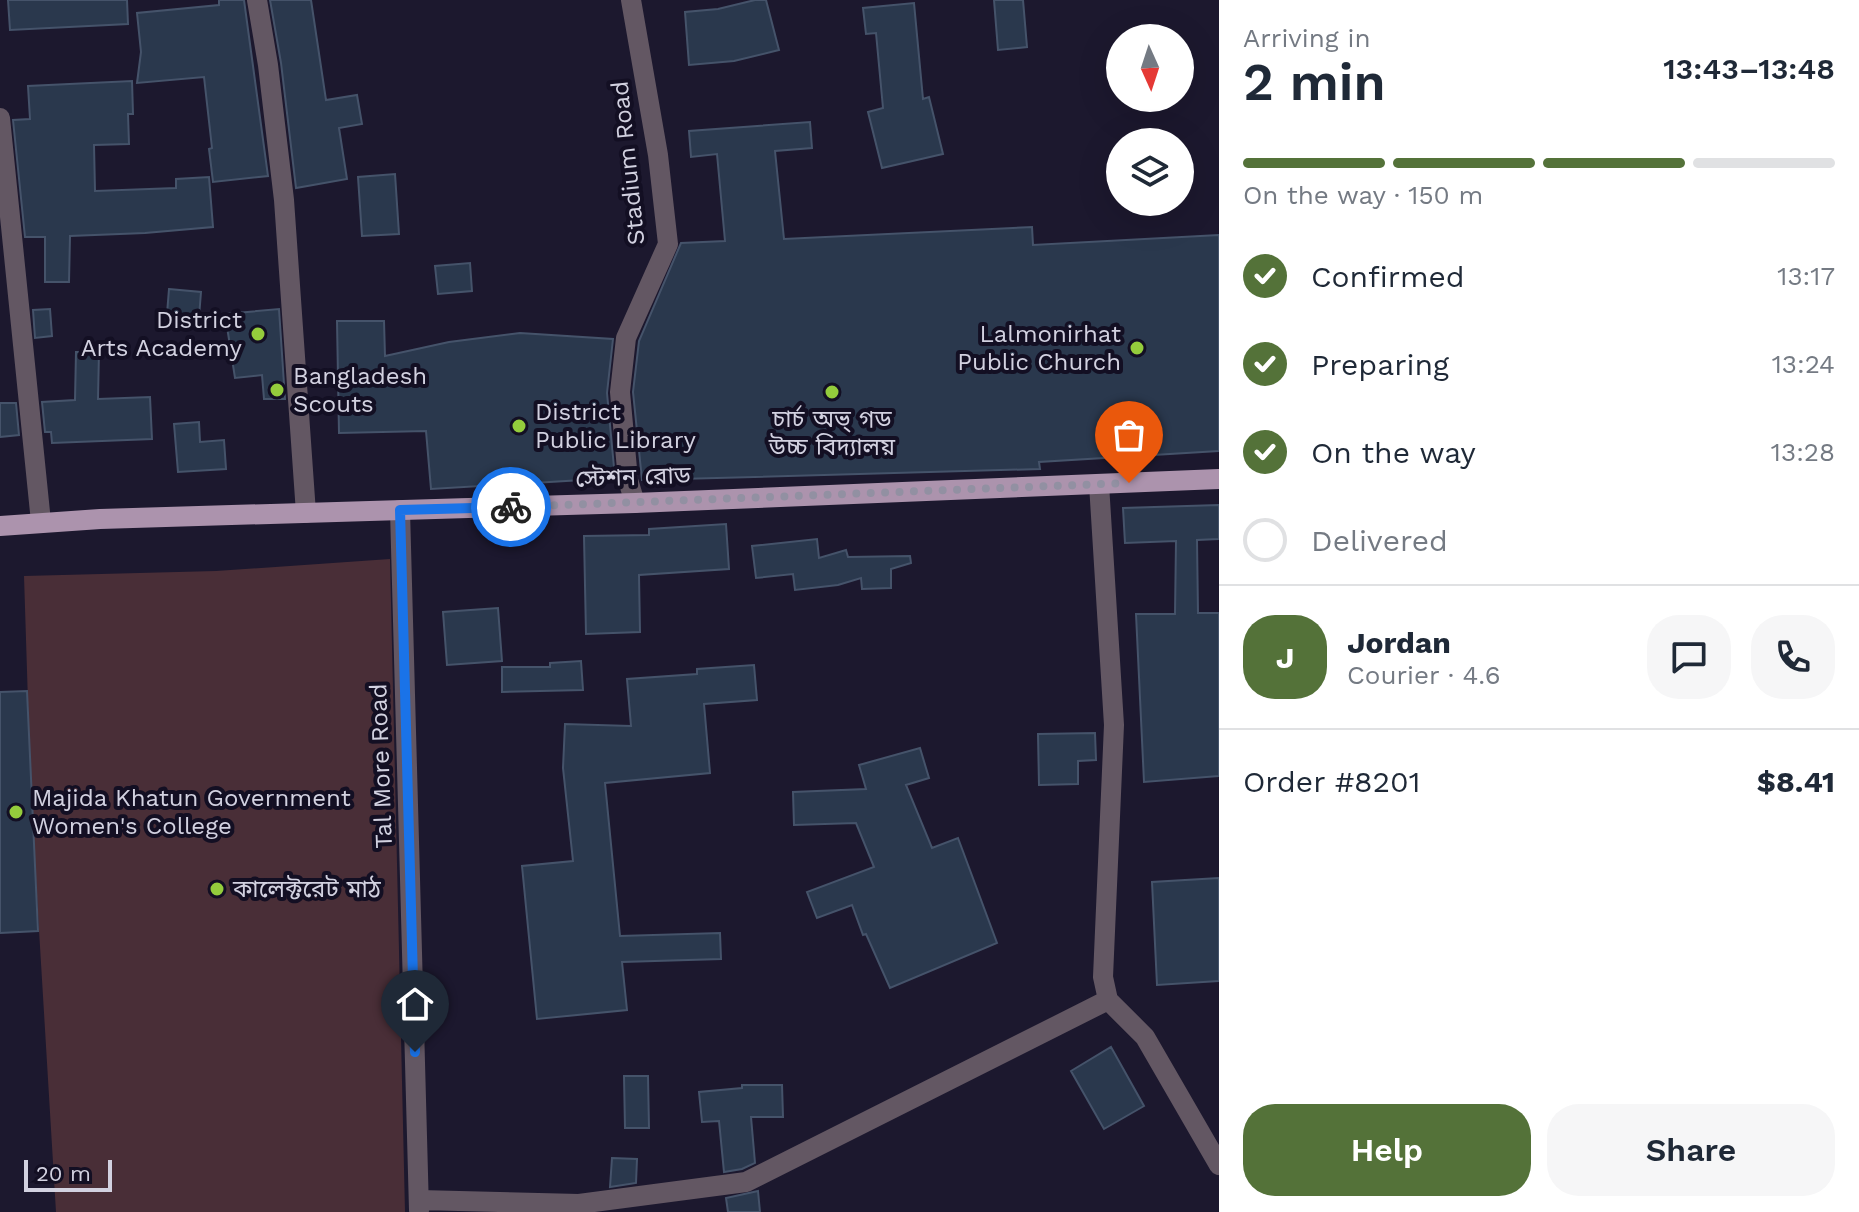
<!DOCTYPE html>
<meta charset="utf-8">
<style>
body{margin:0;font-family:"Work Sans","Noto Sans Bengali",sans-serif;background:#f6f6f7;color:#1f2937;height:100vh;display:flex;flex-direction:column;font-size:30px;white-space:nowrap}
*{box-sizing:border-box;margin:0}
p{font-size:26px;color:#747a83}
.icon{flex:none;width:44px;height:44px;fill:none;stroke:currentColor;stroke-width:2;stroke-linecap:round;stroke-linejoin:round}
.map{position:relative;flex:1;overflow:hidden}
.sheet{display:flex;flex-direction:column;background:#fff;width:640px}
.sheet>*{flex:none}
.needle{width:52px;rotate:177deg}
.buttons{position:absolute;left:1106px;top:24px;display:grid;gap:16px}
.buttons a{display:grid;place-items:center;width:88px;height:88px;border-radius:50%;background:#fff;box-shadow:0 8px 32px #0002;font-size:40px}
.scale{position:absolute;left:24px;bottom:20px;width:88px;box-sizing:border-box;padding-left:8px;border:4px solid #d2d1e0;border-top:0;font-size:22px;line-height:28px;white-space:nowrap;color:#d2d1e0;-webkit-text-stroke:6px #130f23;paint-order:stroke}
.pin{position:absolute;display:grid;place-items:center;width:68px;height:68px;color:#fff;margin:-82px -34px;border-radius:50% 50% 50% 0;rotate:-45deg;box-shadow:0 0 8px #0007}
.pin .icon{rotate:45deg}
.courier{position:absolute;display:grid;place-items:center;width:80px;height:80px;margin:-40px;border:6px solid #1a73e8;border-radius:50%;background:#fff;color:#222;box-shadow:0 2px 10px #0007}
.head em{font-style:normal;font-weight:600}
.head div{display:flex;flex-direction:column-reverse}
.head{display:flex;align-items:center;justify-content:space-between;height:136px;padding:0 24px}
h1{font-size:52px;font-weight:600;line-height:60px}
.bar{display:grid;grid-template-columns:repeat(4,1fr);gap:12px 8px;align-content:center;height:96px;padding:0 24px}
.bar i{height:10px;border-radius:6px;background:#e0e1e3}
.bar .current{background:#547239}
.bar p{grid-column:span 4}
.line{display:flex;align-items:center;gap:20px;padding:0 24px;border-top:2px solid #e0e1e3}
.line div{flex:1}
.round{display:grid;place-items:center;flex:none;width:84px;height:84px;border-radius:32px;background:#f6f6f7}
ol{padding:0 24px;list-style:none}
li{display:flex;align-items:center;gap:24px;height:88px}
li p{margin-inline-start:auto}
li .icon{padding:8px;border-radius:50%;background:#547239;color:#fff;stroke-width:4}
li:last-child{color:#747a83}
li i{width:44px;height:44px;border:4px solid #e0e1e3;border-radius:50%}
.action{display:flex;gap:16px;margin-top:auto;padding:16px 24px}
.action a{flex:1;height:92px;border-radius:32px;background:#547239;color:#fff;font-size:32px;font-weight:600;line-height:92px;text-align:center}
.action a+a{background:#f6f6f7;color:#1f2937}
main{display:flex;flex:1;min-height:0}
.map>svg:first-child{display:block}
.green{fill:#492e37}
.building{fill:#2a384d;stroke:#45536a;stroke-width:2}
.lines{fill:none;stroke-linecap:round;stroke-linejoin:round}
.minor{stroke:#635763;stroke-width:20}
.major{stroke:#ac93ad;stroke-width:20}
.done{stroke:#9290a2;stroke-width:8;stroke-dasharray:0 14.4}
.route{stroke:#1a73e8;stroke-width:10}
.poi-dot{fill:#94cc3c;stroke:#130f23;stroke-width:3}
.labels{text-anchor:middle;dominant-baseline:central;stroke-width:8;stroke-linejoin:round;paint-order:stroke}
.street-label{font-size:24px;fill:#d2d1e0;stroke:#130f23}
.poi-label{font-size:24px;fill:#d2d1e0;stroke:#130f23;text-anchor:start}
</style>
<main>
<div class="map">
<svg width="1219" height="1212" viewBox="0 0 1219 1212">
<rect width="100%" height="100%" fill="#1c182e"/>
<path class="green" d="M390,559L405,1212H56L31,797L24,576L216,571Z"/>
<path class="building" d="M8,0H127L128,24L10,30Z
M219,0H244L268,176L213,182L209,149L212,148L204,77L137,83L141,52L137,13L219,5Z
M270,0H311L326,100L357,95L362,124L339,128L347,179L296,188L281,63Z
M755,0H766L779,50L734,61L689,65L685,12L718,9Z
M994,0H1023L1027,47L998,50Z
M914,3L923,99L929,97L943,154L882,168L868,112L883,108L876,33L866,34L863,8Z
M132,81L133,114H128L129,144L94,145L95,191L176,188V179L209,177L213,227L145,233L70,236L69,282H45V237H25L13,120L30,119L28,86Z
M810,122L812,148L775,151L784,239L1032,227L1033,245L1219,235V451L1039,462L1040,469L642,480L633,392L639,341L681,243L725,241L717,154L691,157L689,131Z
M395,174L399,234L362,236L358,177Z
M470,263L472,291L438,294L435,266Z
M169,289L201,292L199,317L167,314Z
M50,309L52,336L35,338L33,310Z
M279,309L285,399H264L262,375L235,378L225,314Z
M337,321H384L385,356L449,342L520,333L613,339L607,393L615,478L431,489L426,431L339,433Z
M76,352H99L98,399L150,397L152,439L52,443L51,432H45L42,402L75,400Z
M0,403H16L19,435L0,437Z
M199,422L200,442L224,440L226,469L178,472L174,424Z
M1219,505V539L1197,540L1198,613H1219V776L1144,782L1136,614H1175L1176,541L1125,543L1123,508Z
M726,524L729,569L639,575L640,632L586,634L584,536L649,535V529Z
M817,539L819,558L846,550L848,557L910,556L911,563L891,569V588L862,589L861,578L838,585L795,590L793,574L756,578L752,546Z
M498,608L502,661L447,665L443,612Z
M581,661L583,690L502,692V667H550V663Z
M754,665L757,700L704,704L710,773L605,783L620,936L720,933L721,959L622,962L627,1010L537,1019L522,866L573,861L563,768L565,724L631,726L627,679L697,674V669Z
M27,691L38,931L0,933V692Z
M1095,733L1096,760L1078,761V784L1039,785L1038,734Z
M920,748L929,778L906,785L932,848L958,838L997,943L890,988L866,934L863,935L852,905L817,918L807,892L874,867L856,823L794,825L793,792L866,789L859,765Z
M1219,878V981L1157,985L1152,882Z
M1111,1047L1144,1106L1104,1129L1071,1071Z
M624,1076H648L649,1128H625Z
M742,1085H782L783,1117H751L755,1163L742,1169L724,1172L719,1121L702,1122L699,1092L742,1088Z
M612,1158L637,1159L636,1183L610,1187Z
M758,1191L760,1212H728L726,1198Z"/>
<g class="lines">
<path class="minor" d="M257,0L268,65L284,200L306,513
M631,0L658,155L668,244L626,338L620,392L628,480L635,503
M0,118L41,522
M1099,484L1114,725L1103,977L1108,1000L1145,1037L1219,1165
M400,510L419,1210
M419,1200L579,1204L746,1182L1108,1000"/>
<path class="major" d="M0,526L100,519L635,503L1219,479"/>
</g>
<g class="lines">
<path class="done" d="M511,507L1129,483"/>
<path class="route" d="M415,1052L400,510L511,507"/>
</g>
<g class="poi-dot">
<circle cx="258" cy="334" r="8"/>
<circle cx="1137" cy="348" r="8"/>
<circle cx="277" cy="390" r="8"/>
<circle cx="832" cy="392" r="8"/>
<circle cx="519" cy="426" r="8"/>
<circle cx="16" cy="812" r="8"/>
<circle cx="217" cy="889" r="8"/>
</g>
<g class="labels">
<g class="street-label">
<text transform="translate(628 163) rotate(-96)">Stadium Road</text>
<text transform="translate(633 477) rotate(-2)">স্টেশন রোড</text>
<text transform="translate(381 766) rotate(-92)">Tal More Road</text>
</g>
<g class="poi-label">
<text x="242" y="320" text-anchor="end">District<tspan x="242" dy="28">Arts Academy</tspan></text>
<text x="1121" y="334" text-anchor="end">Lalmonirhat<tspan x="1121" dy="28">Public Church</tspan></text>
<text x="293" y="376">Bangladesh<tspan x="293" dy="28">Scouts</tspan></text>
<text x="535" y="412">District<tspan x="535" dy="28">Public Library</tspan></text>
<text x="832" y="419" text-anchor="middle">চার্চ অভ্ গড<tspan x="832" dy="28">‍উচ্চ বিদ্যালয়</tspan></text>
<text x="32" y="798">Majida Khatun Government<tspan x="32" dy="28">Women's College</tspan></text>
<text x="233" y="889">কালেক্টরেট মাঠ</text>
</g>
</g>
</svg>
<div class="buttons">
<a><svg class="needle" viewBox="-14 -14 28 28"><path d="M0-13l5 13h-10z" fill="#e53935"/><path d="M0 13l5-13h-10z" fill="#747a83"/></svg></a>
<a><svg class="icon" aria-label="layers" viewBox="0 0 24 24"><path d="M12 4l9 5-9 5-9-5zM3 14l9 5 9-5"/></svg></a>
</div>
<div class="scale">20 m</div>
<div class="pin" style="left:1129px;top:483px;background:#ea580c"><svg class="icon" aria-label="bag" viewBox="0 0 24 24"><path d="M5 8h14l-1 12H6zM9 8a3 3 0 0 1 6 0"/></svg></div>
<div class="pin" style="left:415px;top:1052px;background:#1f2937"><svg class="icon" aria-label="home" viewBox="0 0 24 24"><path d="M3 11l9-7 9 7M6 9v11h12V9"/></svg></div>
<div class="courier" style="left:511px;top:507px"><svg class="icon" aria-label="bike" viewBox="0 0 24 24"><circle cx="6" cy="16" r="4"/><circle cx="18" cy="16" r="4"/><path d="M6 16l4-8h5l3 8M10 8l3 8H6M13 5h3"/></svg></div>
</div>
<section class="sheet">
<div class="head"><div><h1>2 min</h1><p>Arriving in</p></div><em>13:43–13:48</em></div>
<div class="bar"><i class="current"></i><i class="current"></i><i class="current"></i><i></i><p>On the way · 150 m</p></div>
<ol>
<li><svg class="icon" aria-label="check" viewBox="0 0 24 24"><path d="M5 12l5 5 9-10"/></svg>Confirmed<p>13:17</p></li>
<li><svg class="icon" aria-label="check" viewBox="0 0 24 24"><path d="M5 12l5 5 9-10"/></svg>Preparing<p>13:24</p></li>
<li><svg class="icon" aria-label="check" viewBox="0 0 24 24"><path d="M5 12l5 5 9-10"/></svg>On the way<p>13:28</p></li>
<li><i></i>Delivered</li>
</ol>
<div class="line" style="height:144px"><b class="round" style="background:#547239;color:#fff">J</b><div><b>Jordan</b><p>Courier · 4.6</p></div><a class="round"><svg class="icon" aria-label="chat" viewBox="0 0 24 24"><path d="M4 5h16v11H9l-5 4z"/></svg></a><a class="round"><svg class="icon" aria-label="phone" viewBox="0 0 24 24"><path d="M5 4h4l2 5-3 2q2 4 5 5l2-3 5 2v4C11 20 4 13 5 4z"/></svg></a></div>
<div class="line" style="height:104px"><div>Order #8201</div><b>$8.41</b></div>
<div class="action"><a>Help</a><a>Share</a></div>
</section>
</main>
